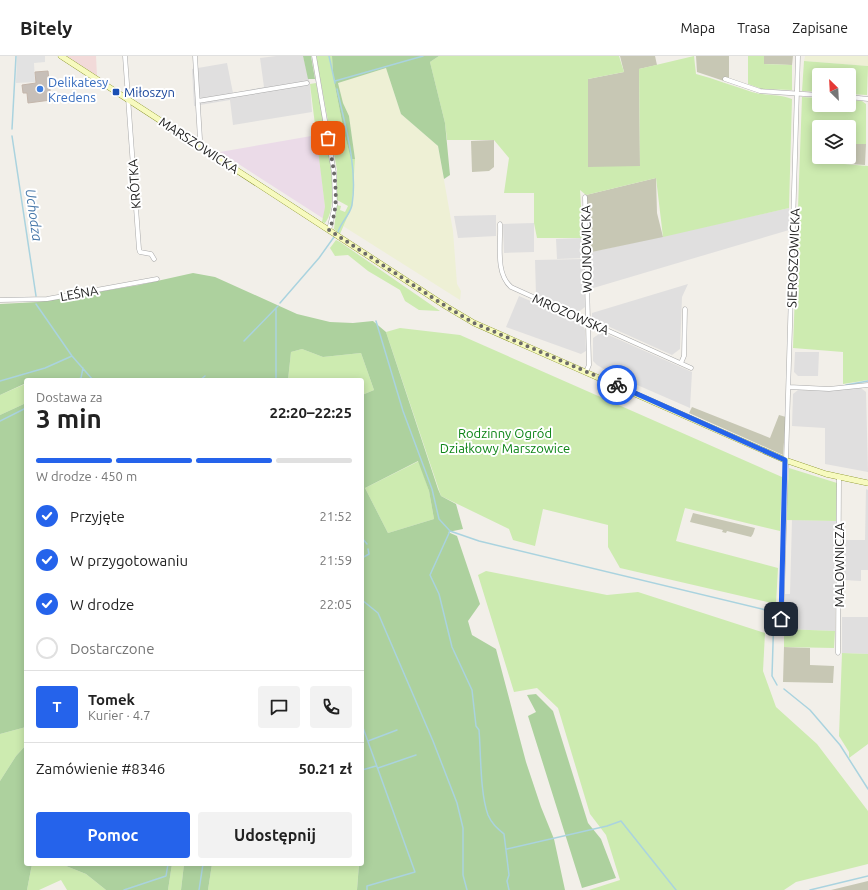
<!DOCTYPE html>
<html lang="pl">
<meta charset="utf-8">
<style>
body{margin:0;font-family:Ubuntu,sans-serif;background:#f2f2f2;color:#222;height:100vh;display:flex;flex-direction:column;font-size:15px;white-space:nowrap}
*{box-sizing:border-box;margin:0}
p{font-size:13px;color:#767676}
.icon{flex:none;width:22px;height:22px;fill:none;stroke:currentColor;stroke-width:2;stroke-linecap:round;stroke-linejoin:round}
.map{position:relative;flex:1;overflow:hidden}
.drawer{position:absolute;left:24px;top:322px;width:340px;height:488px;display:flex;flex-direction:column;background:#fff;border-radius:4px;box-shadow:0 2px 10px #0003}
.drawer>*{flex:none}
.needle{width:26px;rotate:336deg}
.buttons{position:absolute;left:812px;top:12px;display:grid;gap:8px}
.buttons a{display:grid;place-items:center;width:44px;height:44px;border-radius:4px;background:#fff;box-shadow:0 2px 10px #0003;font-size:20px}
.pin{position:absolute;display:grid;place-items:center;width:34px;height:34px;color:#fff;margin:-17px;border-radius:8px;box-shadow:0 2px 6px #0006}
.courier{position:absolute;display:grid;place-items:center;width:40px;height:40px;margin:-20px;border:3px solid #2563eb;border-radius:50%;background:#fff;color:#222;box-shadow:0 1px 5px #0007}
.summary em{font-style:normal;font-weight:700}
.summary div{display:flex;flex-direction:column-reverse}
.summary{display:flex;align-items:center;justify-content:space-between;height:68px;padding:0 12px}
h1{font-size:26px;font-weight:700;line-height:30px}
.bar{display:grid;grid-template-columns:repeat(4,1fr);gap:6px 4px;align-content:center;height:48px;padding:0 12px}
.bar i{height:5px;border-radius:3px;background:#e0e0e0}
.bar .selected{background:#2563eb}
.bar p{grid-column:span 4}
.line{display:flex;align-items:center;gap:10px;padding:0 12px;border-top:1px solid #e0e0e0}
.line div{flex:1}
.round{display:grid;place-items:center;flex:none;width:42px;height:42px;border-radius:4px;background:#f2f2f2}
ol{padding:0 12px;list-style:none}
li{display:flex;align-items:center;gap:12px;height:44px}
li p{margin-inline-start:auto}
li .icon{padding:4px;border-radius:50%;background:#2563eb;color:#fff;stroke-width:4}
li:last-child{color:#767676}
li i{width:22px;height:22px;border:2px solid #e0e0e0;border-radius:50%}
.primary-button{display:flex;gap:8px;margin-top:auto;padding:8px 12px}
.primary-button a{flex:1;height:46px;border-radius:4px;background:#2563eb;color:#fff;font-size:16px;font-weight:700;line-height:46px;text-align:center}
.primary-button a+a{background:#f2f2f2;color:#222}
header{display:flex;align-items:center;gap:24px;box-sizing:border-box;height:56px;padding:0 20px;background:#fff;border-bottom:1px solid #e0e0e0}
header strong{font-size:19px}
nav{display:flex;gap:22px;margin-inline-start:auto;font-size:14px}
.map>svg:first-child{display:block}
.residential{fill:#e0dfdf}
.commercial{fill:#f2dad9}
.industrial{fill:#ebdbe8}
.construction{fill:#c7c7b4}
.farmland{fill:#eef0d5}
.grass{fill:#cdebb0}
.forest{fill:#add19e;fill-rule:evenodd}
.parking{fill:#e2e2e2}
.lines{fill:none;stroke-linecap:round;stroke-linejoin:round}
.stream{stroke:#aad3df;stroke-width:1.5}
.building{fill:#c7bfb8;stroke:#c4b6ab}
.street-casing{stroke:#a9a9a9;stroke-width:5}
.secondary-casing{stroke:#707d05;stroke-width:6}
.street{stroke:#fff;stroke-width:4}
.secondary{stroke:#f7fabf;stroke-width:5.5}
.done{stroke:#6b6a68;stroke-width:4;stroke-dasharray:0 7.2}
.route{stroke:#2563eb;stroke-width:5}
.shop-dot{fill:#3f7fe0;stroke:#fff;stroke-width:1.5}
.transit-dot{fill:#1a4fb4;stroke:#fff;stroke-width:1.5}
.labels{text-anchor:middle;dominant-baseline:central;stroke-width:4;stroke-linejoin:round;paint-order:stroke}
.shop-label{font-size:13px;fill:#366cbe;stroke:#fff;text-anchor:start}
.transit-label{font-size:13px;fill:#164399;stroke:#fff;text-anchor:start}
.street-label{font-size:13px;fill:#222;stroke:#fff}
.park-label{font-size:13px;fill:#0c8416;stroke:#fff}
.water-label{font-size:14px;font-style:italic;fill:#4a7aab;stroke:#fff}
</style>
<header>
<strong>Bitely</strong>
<nav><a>Mapa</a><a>Trasa</a><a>Zapisane</a></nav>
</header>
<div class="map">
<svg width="868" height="834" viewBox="0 0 868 834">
<rect width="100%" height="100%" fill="#f2efe9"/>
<path class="residential" d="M276,0H303L310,28L312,56L233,69L230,44L194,50L192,13L227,7L233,37L264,31L260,2Z
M789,152V174L590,233L587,197Z
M496,159V180L458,182L454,160Z
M534,167V196L504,197L503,168Z
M583,182L584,202L557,203L556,183Z
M584,203L585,251L577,257L536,239L535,204Z
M688,228L682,241L680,293L672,299L592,263V257Z
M519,240L580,266L585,274L586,295L581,298L506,271Z
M602,276L692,316L690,352L612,318L597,309L593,305V282Z
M795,296H819L818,320H798L794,316Z
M861,332L866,336L868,416L825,408V372L792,370L793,338L798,334L828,335Z
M866,433L868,434V514H861V525L843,524V484H865Z
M792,464L836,465L835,575L784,573L785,538H790Z
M842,561H868V598L842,597Z"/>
<path class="commercial" d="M67,0H96L97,20Z"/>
<path class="industrial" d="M317,79L325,151L324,163L220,96Z"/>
<path class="construction" d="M620,0H655L657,9L639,13L640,111H588V23L624,16Z
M696,0H729V22L725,21L724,25L697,16Z
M764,0H793L792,9L764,8Z
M494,84V111L489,115L472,116L471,85Z
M849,88H866L865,109L832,107V101H849Z
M656,122L657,157L663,181L587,197L586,139Z
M692,351L770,382L779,359L786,361L783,399L689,357Z
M693,457L755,472L753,478L751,481L727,475L726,477L722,476L723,474L690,466Z
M784,591L810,592V609L834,610L833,627L783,626Z
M868,825V834H831Z"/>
<path class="farmland" d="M805,0H868V10L804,5Z
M386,12L401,58L438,90L453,175L457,228L461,235L460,244L343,170L352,150L355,103L349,60L343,47L338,27Z"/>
<path class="grass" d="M316,0H332L333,20L344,76L351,102L355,103L352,150L340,178L334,173L337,149L341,150L340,154L345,156L348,150L337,144V114Z
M439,0H619L624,16L588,23V111L640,110L639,13L694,0L696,18C715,23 733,30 752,36C765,40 779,38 792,43L789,152L663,181L656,122L586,139L580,134L583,182H537L534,167V137H504L509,102L494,84H447L445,67L430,6Z
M748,0H764V8L792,9V34L762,33L748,28Z
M804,5L868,10L867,39L849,38V19H819V36L802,35Z
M316,27C321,55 344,145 325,167L322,166L325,151L310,28Z
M802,41L819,42V49H849V44L862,45L866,48V88H849V71H819V101H832V107L868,110V324L843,328V296L793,292Z
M336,184L340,186L440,255L419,254L405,245L400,234L368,215L348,199L335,200L330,192Z
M400,272L460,279L782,421L780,475L685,452L676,485L778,512L776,548L620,512L608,491V469L543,453L535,490L513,484L509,473L441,440L386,276Z
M302,293L323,301L361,297L374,334L362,339V324H288L291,296Z
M25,328L26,347L0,359V339Z
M419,405L429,435L434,463L388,477L365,432Z
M789,412L837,427L836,465L786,464Z
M486,515L607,539L638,536L765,577L763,615L776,651L817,688L868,755V808L796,826L784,834H589L620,824L606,779L590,758L558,652L537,632L514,636L478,519Z
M784,573L835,575L834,592L784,591Z
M842,597L868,598V688L849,702V696L839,680Z
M26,671V689L16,700L0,725V678Z
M32,808H61L86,818L106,834H67L61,824L39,834H27Z
M172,808H184L181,834H168Z
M212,808H359L357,834H208Z"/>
<path class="forest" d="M303,0H311L315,23H308Z
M332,0H439L430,6L445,67L450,119L444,123L438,90L401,58L386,12L338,27L343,47L349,60L355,103H351L344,76L333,20Z
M193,217L215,221L297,258L330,266L353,267L373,265L386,276L438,433L441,440L456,448L463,473L448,476L457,480L480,548L468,565L472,579L496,593L526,706L541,751L554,783L565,834H357L359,808H362V339L374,334L361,297L323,301L302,293L291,296L288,324H26V331L24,328L0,339V248L38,246L139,229ZM418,405L429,435L434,463L388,477L365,432Z
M26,347V671L0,678V359Z
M536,638L553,655L588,767L601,783L616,822L582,832L528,660L536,656L527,639Z
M26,689V808H32L27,834H0V725L16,700Z
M61,808H172L168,834H106L86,818Z
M184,808H212L208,834H181Z"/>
<path class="parking" d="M17,0H45V6L34,7L35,26L16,27Z"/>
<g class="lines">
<path class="stream" d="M329,0L335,27
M335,25L423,0
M337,33C345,69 358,112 352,149C350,159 341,166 338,176
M12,73L16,0
M12,80L36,240
M280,247L319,202L334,181
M36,248L72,300L93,324
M276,252V324
M376,265L403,355L432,433L439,463L450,475L430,519L439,538L452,591L472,634L476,670L479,674C481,698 480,737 488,759C492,768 497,772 504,778L509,819L507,825L509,834
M244,285L278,250
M77,324L81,322L83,312
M200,324L205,320
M0,325L45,312L72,300
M846,329L868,325
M0,365L26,352
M450,475L479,485L774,556L772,620L777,629
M362,482L367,488
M362,502L369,498L368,493
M362,544L378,557L433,685L457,747L463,772V819L467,834
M784,633L810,654L840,689L868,733
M362,669L415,816L367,830V834
M368,685L397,674
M378,712L416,699
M362,714L376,710
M507,793L607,770L621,765L676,834
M124,834L166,820L168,808
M199,834L203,808
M810,834L868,820"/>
</g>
<path class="building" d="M48,15L51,44L28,47L27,37H23L22,29L36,27L35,16Z"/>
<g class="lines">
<defs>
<path id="street" d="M125,0L139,193L140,196L151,198L154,203
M195,0L200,83L199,89
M314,0L334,117L335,149L329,174
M725,23L760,35L819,39
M849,41L868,43
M198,45L307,27
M585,141L589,309L586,316
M500,168C501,188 495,217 511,231L691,312
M0,244L47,243L157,223
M681,307L684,300L685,253
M789,331L829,333L868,329
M781,575L798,0
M838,597L839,421"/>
<path id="secondary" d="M61,0L447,251L474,267L785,404L826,418L868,427"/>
</defs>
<use href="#street" class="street-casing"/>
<use href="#secondary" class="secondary-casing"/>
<use href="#street" class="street"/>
<use href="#secondary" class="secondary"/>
</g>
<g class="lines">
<path class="done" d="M328,82C333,111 342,146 329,174L447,251L474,267L617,329"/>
<path class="route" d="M617,329L785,404L781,563"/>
</g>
<circle class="shop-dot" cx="40" cy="33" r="4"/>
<rect class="transit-dot" x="112" y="32" width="8" height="8" rx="2"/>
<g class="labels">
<g class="shop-label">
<text x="48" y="26">Delikatesy<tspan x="48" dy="15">Kredens</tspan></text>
</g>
<g class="transit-label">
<text x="124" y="36">Miłoszyn</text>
</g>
<g class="street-label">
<text transform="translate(199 89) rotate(33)">MARSZOWICKA</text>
<text transform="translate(134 128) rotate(-94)">KRÓTKA</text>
<text transform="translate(586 193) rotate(-91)">WOJNOWICKA</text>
<text transform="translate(793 202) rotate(-88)">SIEROSZOWICKA</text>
<text transform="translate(79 237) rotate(-10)">LEŚNA</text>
<text transform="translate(571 258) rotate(24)">MROZOWSKA</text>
<text transform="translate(839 509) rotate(-90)">MALOWNICZA</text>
</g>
<g class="park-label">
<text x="505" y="377">Rodzinny Ogród<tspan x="505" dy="15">Działkowy Marszowice</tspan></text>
</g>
<g class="water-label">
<text transform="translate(34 159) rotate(82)">Uchodza</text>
</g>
</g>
</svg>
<div class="buttons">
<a><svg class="needle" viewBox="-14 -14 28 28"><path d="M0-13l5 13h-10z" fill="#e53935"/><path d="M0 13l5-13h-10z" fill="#767676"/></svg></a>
<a><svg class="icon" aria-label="layers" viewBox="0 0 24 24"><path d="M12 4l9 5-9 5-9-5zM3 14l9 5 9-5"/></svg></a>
</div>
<div class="pin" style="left:328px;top:82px;background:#ea580c"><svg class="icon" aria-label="bag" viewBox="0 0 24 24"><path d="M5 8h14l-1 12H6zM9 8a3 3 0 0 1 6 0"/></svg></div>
<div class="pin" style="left:781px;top:563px;background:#1f2937"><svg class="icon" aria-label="home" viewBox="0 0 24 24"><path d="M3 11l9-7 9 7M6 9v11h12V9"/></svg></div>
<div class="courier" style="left:617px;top:329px"><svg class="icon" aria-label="bike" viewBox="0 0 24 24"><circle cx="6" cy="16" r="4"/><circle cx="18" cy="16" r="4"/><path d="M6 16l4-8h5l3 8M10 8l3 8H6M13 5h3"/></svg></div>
<section class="drawer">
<div class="summary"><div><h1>3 min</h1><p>Dostawa za</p></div><em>22:20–22:25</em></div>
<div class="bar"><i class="selected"></i><i class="selected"></i><i class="selected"></i><i></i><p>W drodze · 450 m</p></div>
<ol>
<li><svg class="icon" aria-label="check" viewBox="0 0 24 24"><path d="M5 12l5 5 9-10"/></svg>Przyjęte<p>21:52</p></li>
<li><svg class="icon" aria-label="check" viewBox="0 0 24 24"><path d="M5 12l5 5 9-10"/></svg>W przygotowaniu<p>21:59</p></li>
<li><svg class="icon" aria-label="check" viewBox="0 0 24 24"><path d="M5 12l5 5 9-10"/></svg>W drodze<p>22:05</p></li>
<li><i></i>Dostarczone</li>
</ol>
<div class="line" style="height:72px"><b class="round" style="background:#2563eb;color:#fff">T</b><div><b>Tomek</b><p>Kurier · 4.7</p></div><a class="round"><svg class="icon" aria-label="chat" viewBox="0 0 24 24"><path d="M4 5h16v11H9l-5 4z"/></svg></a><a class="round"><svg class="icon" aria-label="phone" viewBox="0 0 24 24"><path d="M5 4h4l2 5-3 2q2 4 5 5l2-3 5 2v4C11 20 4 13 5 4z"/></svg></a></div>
<div class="line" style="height:52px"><div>Zamówienie #8346</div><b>50.21 zł</b></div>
<div class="primary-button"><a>Pomoc</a><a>Udostępnij</a></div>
</section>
</div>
